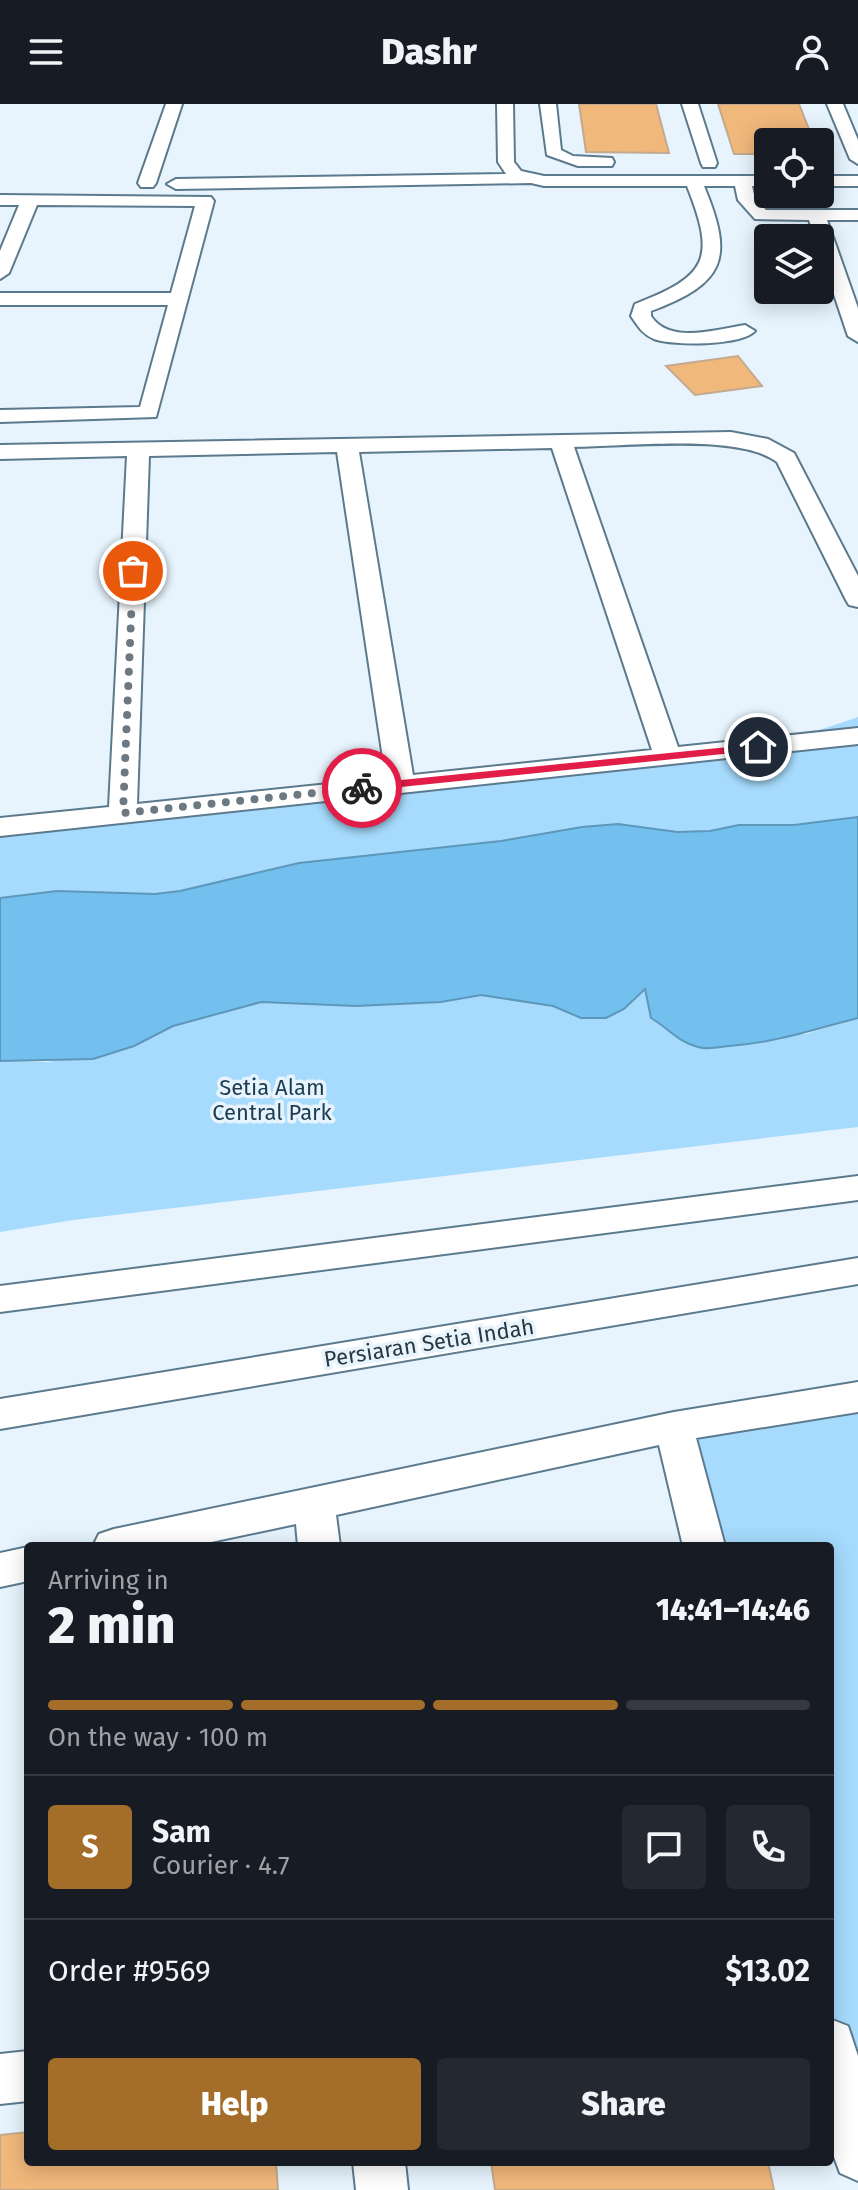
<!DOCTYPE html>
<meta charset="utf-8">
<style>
body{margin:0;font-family:"Fira Sans",sans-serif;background:#242831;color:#f1f3f6;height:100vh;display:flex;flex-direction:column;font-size:30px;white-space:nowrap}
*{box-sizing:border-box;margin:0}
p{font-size:26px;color:#9ea1a6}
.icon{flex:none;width:44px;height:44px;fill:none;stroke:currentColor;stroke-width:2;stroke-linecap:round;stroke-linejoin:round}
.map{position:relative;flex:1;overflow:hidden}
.sheet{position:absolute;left:24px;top:1438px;width:810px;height:624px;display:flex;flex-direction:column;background:#171b24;border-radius:8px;box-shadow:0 4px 20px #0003}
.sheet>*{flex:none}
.tools{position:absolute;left:754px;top:24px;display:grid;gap:16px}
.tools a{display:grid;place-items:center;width:80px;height:80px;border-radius:8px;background:#171b24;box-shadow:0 4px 20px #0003;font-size:40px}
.pin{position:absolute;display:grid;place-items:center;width:68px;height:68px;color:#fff;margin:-34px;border:4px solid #fff;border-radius:50%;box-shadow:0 2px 8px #0007}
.courier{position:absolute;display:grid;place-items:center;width:80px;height:80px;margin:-40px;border:6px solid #e11d48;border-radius:50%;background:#fff;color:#222;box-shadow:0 2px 10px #0007}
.summary em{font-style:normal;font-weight:800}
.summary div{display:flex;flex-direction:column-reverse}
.summary{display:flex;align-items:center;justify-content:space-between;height:136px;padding:0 24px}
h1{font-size:52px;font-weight:800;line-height:60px}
.bar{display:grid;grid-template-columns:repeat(4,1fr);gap:12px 8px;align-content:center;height:96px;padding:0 24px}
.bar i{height:10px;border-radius:6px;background:#363941}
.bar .on{background:#a46d29}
.bar p{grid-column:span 4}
.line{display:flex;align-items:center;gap:20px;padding:0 24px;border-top:2px solid #363941}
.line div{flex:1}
.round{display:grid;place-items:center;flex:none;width:84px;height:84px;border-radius:8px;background:#242831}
.cta{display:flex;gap:16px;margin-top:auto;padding:16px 24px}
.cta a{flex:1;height:92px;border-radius:8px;background:#a46d29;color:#fff;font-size:32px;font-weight:800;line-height:92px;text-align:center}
.cta a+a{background:#242831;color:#f1f3f6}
header{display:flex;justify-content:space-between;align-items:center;height:104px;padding:0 24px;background:#171b24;font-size:36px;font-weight:800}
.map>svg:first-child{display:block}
.green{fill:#a6dbfd}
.water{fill:#73c0ef;stroke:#5d97ba;stroke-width:2}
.building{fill:#f1b87b;stroke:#c2a98f;stroke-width:2}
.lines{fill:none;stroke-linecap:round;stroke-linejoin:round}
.minor-casing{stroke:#5c7a8d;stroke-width:4}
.minor{fill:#fff;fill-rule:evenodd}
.route{fill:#e11d48}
.done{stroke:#6c7982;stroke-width:8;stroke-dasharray:0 14.4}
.labels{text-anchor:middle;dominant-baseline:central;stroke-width:7;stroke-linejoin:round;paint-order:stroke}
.park-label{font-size:22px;fill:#1c3d51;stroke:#e7f4fd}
.street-label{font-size:22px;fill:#2a373f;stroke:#e7f4fd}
</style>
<header><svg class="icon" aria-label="menu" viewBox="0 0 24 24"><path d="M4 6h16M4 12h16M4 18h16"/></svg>Dashr<svg class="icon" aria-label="person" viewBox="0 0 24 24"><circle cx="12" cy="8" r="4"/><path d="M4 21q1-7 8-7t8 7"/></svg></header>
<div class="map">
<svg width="858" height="2086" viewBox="0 0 858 2086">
<rect width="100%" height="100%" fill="#e7f4fd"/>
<path class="green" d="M858,613V713L852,715L794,721H739L710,727L677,728L618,720L582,723L501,737L299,759L180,787L155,790L57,787L0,794V732L752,649Z
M645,884L651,914L670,925L806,930L858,914V1023L73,1116L0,1128V957L48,958L134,942L173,922L261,898H441L481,891L553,902L581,914H605L624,905Z
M858,1293V2051L830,1940V1442H704L674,1323Z"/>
<path class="water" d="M858,713V914C815,925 774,939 729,942C720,943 707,946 698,943C678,938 668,924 651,914L645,885L624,905L606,914H581L553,902L481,891L441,898L356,902L261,898L173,922L134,942L93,955L0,957V794L57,787L155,790L180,787L299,759L501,737L582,723L618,720L677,728L710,727L739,721H794Z"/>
<path class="building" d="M579,0H656L669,49L586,48Z
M718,0H799L814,38H768V50H734Z
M738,252L762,282L695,291L666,262Z
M28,2028V2058H276L278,2086H0V2031Z
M491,2058H768L774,2086H495Z"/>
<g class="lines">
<defs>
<path id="minor" d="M166,0H182L156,79L153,83H141L138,79Z
M497,0H513L514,58L521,67L544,72H768V82H752L755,95L766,106H858V116H827L858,204V238L848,232L820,149V134H815L809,116L755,115L738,96L735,82H704C734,154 726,179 651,207V212C670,241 717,225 745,221L755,227C741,242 673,242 654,235C642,230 638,222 631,212L635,200C708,172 716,155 687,82H544L531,79L176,85L167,80L176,75L506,70L498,58Z
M540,0H556L561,46L573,52L612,54L614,58L612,62H578L547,51Z
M682,0H698L717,59L715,63H703L701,59Z
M827,0H843L858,36V60L850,55Z
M820,72H858V82H820Z
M0,91L211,93L214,97L156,313L0,318V306L140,303L168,201H0V189H171L195,102L37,101L9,169L0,175V147L19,101H0Z
M731,328L768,335L794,349L858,472V503L849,501L846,496L777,358C739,329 623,343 574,343L678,643L858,624V640L0,732V714L109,703L127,352L0,355V341ZM552,344L652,646L413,671L359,348ZM337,348L386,674L137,700L149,352Z
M858,1072V1096L0,1208V1182Z
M858,1154V1180L0,1325V1295Z
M858,1278V1308L696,1334L725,1442H683L659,1341L336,1411L340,1442H298L296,1420L192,1442H93L99,1430L114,1425L674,1308Z
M28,1443V1477L0,1483V1449Z
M830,1915L848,1922L858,1952V2077L840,2069L830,2042Z
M28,1947V1997L0,2000V1950Z
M353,2058H405L408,2086H356Z"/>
</defs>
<use href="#minor" class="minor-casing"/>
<use href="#minor" class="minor"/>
</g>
<path class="route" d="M758,640L763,643L762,646L362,687L357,684L362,680Z"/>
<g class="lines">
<path class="done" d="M133,467L123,709L362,684"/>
</g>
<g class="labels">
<g class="park-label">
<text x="272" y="983">Setia Alam<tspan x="272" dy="25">Central Park</tspan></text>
</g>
<g class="street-label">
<text transform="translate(429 1239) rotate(-9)">Persiaran Setia Indah</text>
</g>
</g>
</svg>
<div class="tools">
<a><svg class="icon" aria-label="locate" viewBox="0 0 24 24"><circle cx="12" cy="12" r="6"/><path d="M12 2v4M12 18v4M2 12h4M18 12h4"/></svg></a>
<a><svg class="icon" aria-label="layers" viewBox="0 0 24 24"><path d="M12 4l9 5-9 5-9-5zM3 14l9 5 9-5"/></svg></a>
</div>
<div class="pin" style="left:133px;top:467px;background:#ea580c"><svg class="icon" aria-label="bag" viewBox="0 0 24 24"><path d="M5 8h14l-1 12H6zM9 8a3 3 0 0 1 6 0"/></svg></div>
<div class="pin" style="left:758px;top:643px;background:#1f2937"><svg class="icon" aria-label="home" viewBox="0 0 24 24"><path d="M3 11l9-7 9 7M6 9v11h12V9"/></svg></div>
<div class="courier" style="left:362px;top:684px"><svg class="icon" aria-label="bike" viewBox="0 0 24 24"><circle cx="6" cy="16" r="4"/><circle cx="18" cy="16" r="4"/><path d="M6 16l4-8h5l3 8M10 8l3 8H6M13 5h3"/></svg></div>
<section class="sheet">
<div class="summary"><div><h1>2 min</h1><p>Arriving in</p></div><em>14:41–14:46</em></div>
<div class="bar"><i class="on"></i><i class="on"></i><i class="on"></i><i></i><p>On the way · 100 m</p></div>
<div class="line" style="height:144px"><b class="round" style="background:#a46d29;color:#fff">S</b><div><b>Sam</b><p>Courier · 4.7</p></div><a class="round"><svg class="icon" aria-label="chat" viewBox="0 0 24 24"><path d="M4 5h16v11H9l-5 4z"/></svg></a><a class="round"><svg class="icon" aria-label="phone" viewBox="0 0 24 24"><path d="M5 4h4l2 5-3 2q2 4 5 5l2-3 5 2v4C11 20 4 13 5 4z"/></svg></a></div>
<div class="line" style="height:104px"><div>Order #9569</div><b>$13.02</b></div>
<div class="cta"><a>Help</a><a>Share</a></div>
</section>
</div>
